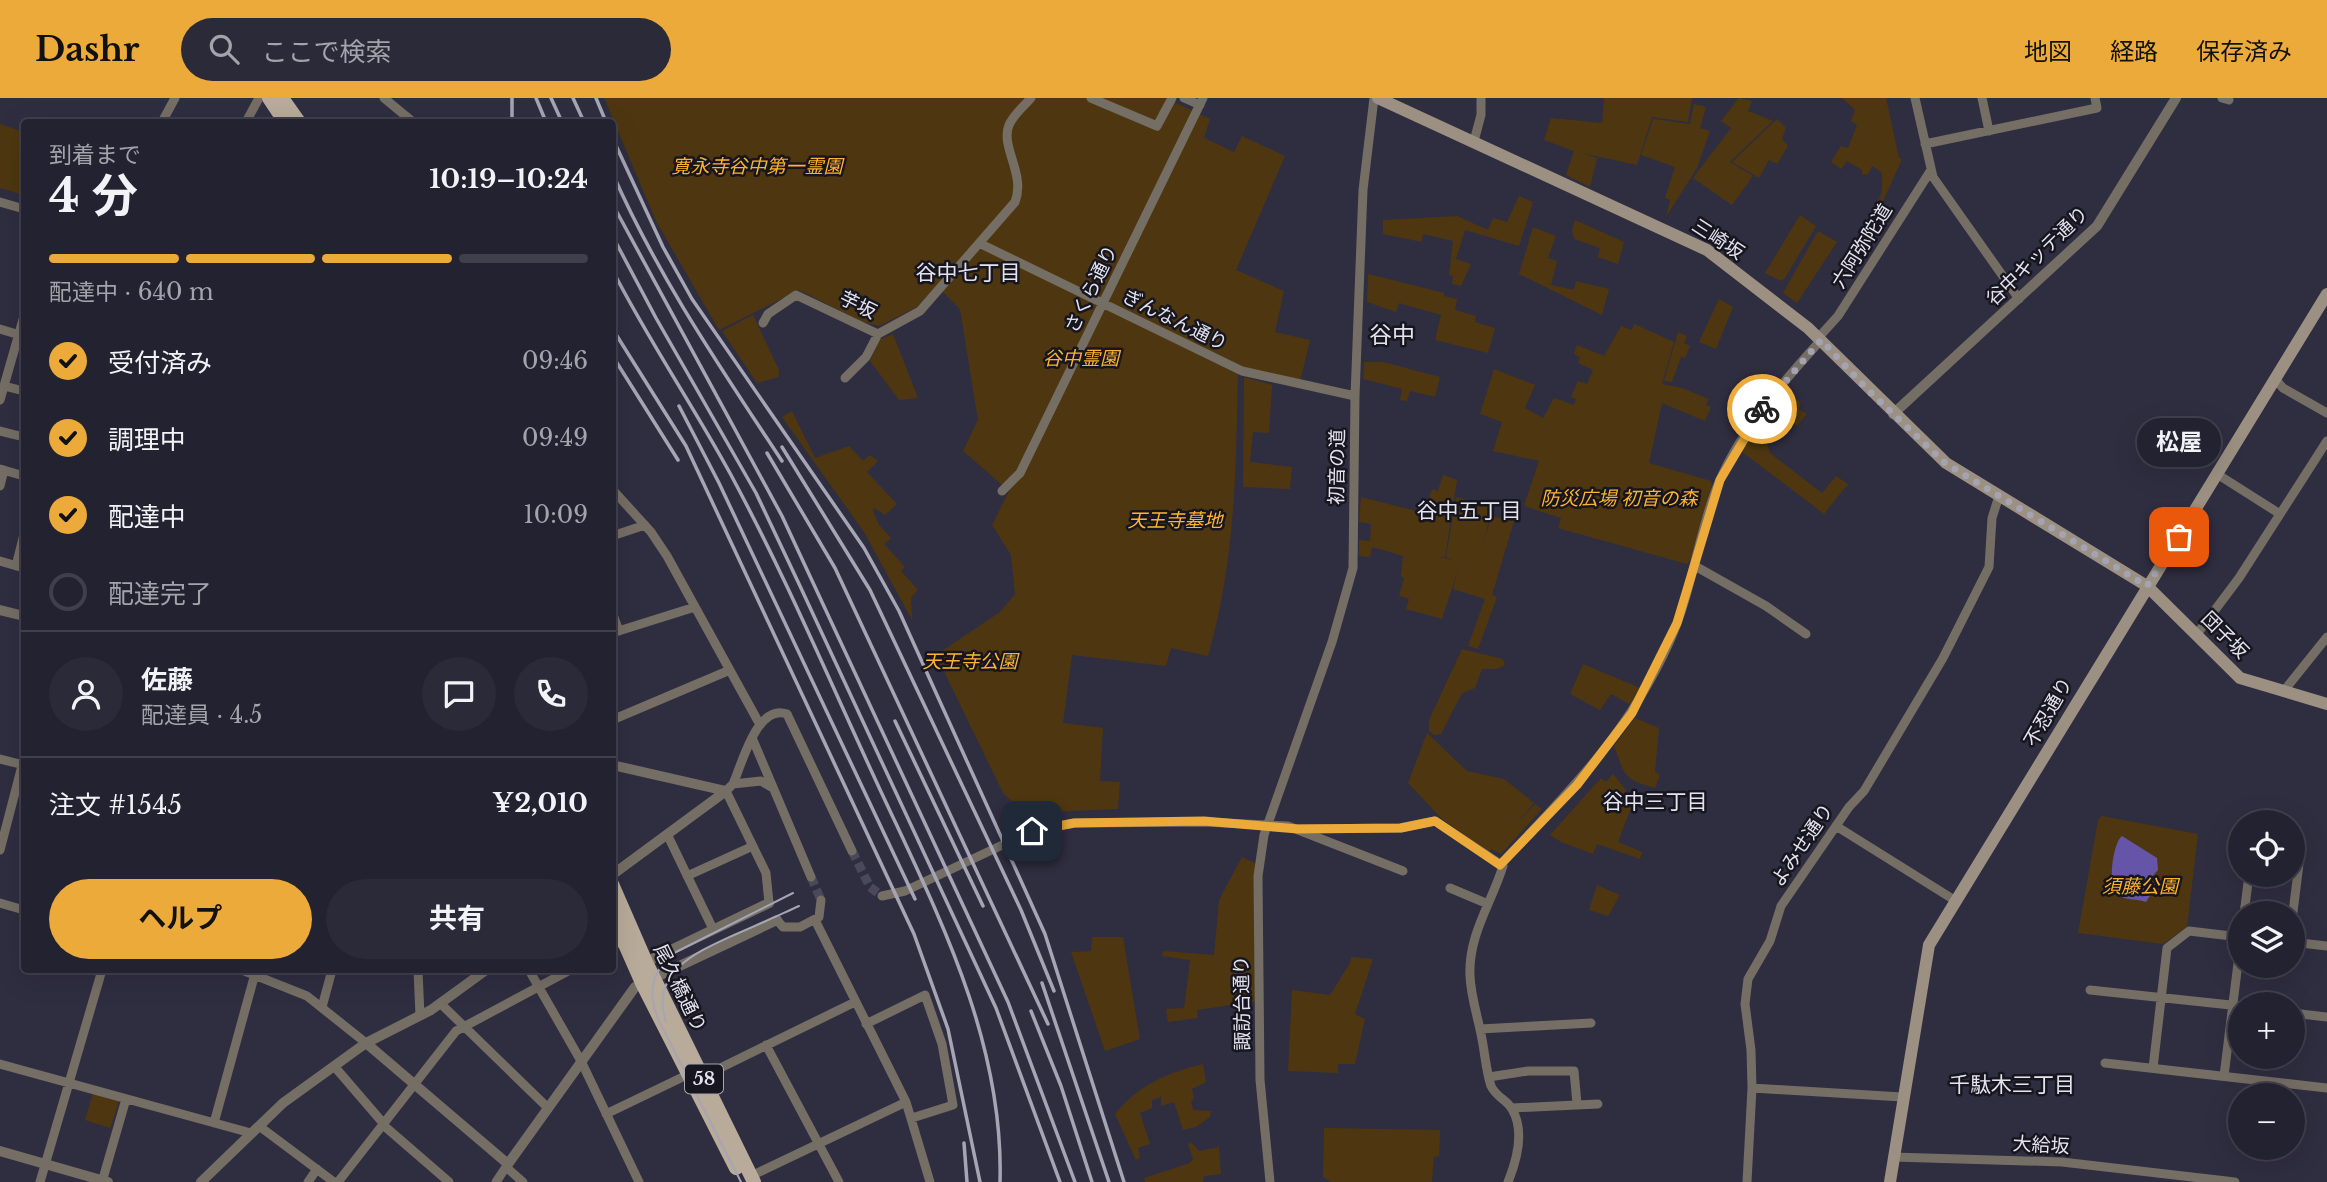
<!DOCTYPE html>
<html lang="ja">
<meta charset="utf-8">
<style>
body{margin:0;font-family:"Libre Baskerville","Noto Sans JP",serif;background:#2b2a38;color:#f1f3f6;height:100vh;display:flex;flex-direction:column;font-size:26px;white-space:nowrap}
*{box-sizing:border-box;margin:0}
p{font-size:23px;color:#a3a4ab}
.icon{flex:none;width:38px;height:38px;fill:none;stroke:currentColor;stroke-width:2;stroke-linecap:round;stroke-linejoin:round}
.map{position:relative;flex:1;overflow:hidden}
.panel{position:absolute;left:21px;top:21px;width:595px;height:854px;display:flex;flex-direction:column;background:#232230;border-radius:7px;box-shadow:0 7px 28px #0002,0 0 0 2px #403f4c}
.panel>*{flex:none}
.controls{position:absolute;left:2228px;top:712px;display:grid;gap:14px}
.controls a{display:grid;place-items:center;width:77px;height:77px;border-radius:50%;background:#232230;box-shadow:0 7px 28px #0002,0 0 0 2px #403f4c;font-size:35px}
.pin{position:absolute;display:grid;place-items:center;width:60px;height:60px;color:#fff;margin:-30px;border-radius:14px;box-shadow:0 4px 10px #0006}
.courier{position:absolute;display:grid;place-items:center;width:70px;height:70px;margin:-35px;border:5px solid #ebaa39;border-radius:50%;background:#fff;color:#222;box-shadow:0 2px 9px #0007}
.bubble{position:absolute;height:49px;border-radius:24px;background:#232230;box-shadow:0 7px 28px #0002,0 0 0 2px #403f4c;font-size:23px;font-weight:700;line-height:49px;text-align:center}
.headline em{font-style:normal;font-weight:700}
.headline div{display:flex;flex-direction:column-reverse}
.headline{display:flex;align-items:center;justify-content:space-between;height:119px;padding:0 28px}
h1{font-size:46px;font-weight:700;line-height:52px}
.bar{display:grid;grid-template-columns:repeat(4,1fr);gap:10px 7px;align-content:center;height:84px;padding:0 28px}
.bar i{height:9px;border-radius:5px;background:#403f4c}
.bar .on{background:#ebaa39}
.bar p{grid-column:span 4}
.line{display:flex;align-items:center;gap:18px;padding:0 28px;border-top:2px solid #403f4c}
.line div{flex:1}
.round{display:grid;place-items:center;flex:none;width:74px;height:74px;border-radius:37px;background:#2b2a38}
ol{padding:0 28px;list-style:none}
li{display:flex;align-items:center;gap:21px;height:77px}
li p{margin-inline-start:auto}
li .icon{padding:7px;border-radius:50%;background:#ebaa39;color:#111;stroke-width:4}
li:last-child{color:#a3a4ab}
li i{width:38px;height:38px;border:4px solid #403f4c;border-radius:50%}
.button{display:flex;gap:14px;margin-top:auto;padding:14px 28px}
.button a{flex:1;height:80px;border-radius:42px;background:#ebaa39;color:#111;font-size:28px;font-weight:700;line-height:80px;text-align:center}
.button a+a{background:#2b2a38;color:#f1f3f6}
header{display:flex;align-items:center;gap:42px;box-sizing:border-box;height:98px;padding:0 35px;background:#ebaa39;color:#111}
header strong{font-size:33px}
nav{display:flex;gap:38px;margin-inline-start:auto;font-size:24px}
.search{width:490px;height:63px;background:#2b2a38;display:flex;align-items:center;gap:18px;box-sizing:border-box;padding:0 24px;border-radius:38px;color:#a3a4ab;font-size:26px}
.map>svg:first-child{display:block}
.green{fill:#4e3710}
.water{fill:#6555a9}
.lines{fill:none;stroke-linecap:round;stroke-linejoin:round}
.minor-tunnel{stroke:#4a485a;stroke-width:9;stroke-dasharray:9 4.5;stroke-linecap:butt}
.minor{stroke:#746e65;stroke-width:9}
.tertiary{stroke:#746e65;stroke-width:10}
.secondary{stroke:#9b9082;stroke-width:12}
.primary{stroke:#b8ab99;stroke-width:14}
.tram{stroke:#a6a5b4;stroke-width:2}
.rail{stroke:#a6a5b4;stroke-width:3.5}
.done{stroke:#a4a3b2;stroke-width:7;stroke-dasharray:0 12.6}
.route{stroke:#ebaa39;stroke-width:9}
.labels{text-anchor:middle;dominant-baseline:central;stroke-width:5;stroke-linejoin:round;paint-order:stroke}
.shield{fill:#17161f;stroke:#a6a5b1;stroke-width:2}
.shield-label{font-size:18px;font-weight:bold;fill:#e3e2ef}
.park-label{font-size:19px;font-style:italic;fill:#fdb32d;stroke:#17161f}
.street-label{font-size:19px;fill:#e3e2ef;stroke:#17161f}
.neighbourhood-label{font-size:21px;fill:#e3e2ef;stroke:#17161f}
.quarter-label{font-size:23px;fill:#e3e2ef;stroke:#17161f}
</style>
<header>
<strong>Dashr</strong>
<div class="search"><svg class="icon" aria-label="search" viewBox="0 0 24 24"><circle cx="10" cy="10" r="6"/><path d="M15 15l6 6"/></svg>ここで検索</div>
<nav><a>地図</a><a>経路</a><a>保存済み</a></nav>
</header>
<div class="map">
<svg width="2327" height="1084" viewBox="0 0 2327 1084">
<rect width="100%" height="100%" fill="#2f2d40"/>
<path class="green" d="M604,0H1166L1210,21L1204,40L1234,54L1242,38L1285,58L1236,172L1284,193L1275,234L1310,242L1300,284L1238,268C1236,368 1236,461 1208,558L1171,550L1166,568L1072,557L1063,625L1103,630L1100,683L1120,684L1118,711L1024,715L1003,695L936,557L1000,514L1015,496L1011,457L992,427L1009,393L963,353L978,322L960,211L944,195L934,191L917,209L879,228L860,223L799,192L719,232L656,123Z
M1604,0H1692L1688,24L1652,19L1637,67L1582,55L1597,60L1590,89L1566,77L1574,53L1544,42L1551,20L1602,25Z
M1739,0L1752,3L1748,13L1773,23L1730,64L1753,78L1732,107L1693,80L1731,30L1721,23Z
M1842,0H1886L1899,60L1902,61L1879,112L1876,109L1882,94V75L1872,68L1868,76L1862,77V72L1847,63L1841,71L1831,64L1841,48L1848,50L1857,27L1851,23L1855,12Z
M1694,6L1706,9L1700,30L1710,33L1697,70L1666,119L1670,102L1665,100L1675,69L1641,57L1653,21L1690,26Z
M1777,21L1786,30L1782,41L1788,48L1777,66L1769,62L1759,80L1732,64Z
M0,26L24,34V97L0,90Z
M1519,98L1533,104L1519,148L1465,132L1456,161L1471,166L1461,188L1452,186L1453,178L1449,177L1453,143L1423,136L1422,144L1383,136V122L1457,118L1488,132L1493,120L1507,124Z
M1800,117L1816,128L1785,180L1781,183L1765,175Z
M1575,122L1624,144L1618,166L1598,159L1600,150L1574,141L1572,131Z
M1533,129L1556,138L1548,160L1557,163L1551,187L1574,192L1576,183L1609,191L1602,217L1519,176Z
M1818,133L1837,144L1797,205L1783,195Z
M1368,176L1444,195V198L1457,201L1455,212L1476,218L1475,224L1495,230L1488,255L1435,242L1441,217L1399,205L1396,214L1367,204Z
M1719,201L1733,209L1716,251L1699,244Z
M753,217L779,272L778,279L757,285L722,233Z
M1634,226L1674,244L1662,286L1682,290L1709,301L1706,307L1711,309L1705,323L1662,305L1649,365L1711,383L1712,387L1691,461L1687,466L1558,430L1561,420L1524,408L1539,363L1493,353L1502,324L1480,316L1494,271L1535,287L1525,310L1543,320L1554,300L1574,307L1576,301L1571,299L1578,283L1587,286L1593,272L1578,265L1580,259L1574,256L1577,247L1604,258L1621,228L1632,232Z
M1678,234L1687,238L1684,245L1690,248L1685,260L1681,259L1672,284L1664,283Z
M893,236L918,300L899,302L870,263L879,242Z
M1364,264H1383L1440,279L1435,299L1410,293L1407,303L1400,302L1402,291L1363,281Z
M1244,279L1272,287L1269,335L1253,334L1250,364L1292,369L1290,391L1243,389Z
M1783,293L1801,304L1799,311L1807,316L1797,328L1786,320L1767,346L1770,355L1822,395L1836,378L1848,386L1824,416L1741,353Z
M792,313L815,360L849,348L863,363L870,357L878,363L867,374L897,406L885,417L874,410L873,413L879,427L891,440L884,446L905,469L901,473L918,492L911,500L912,522L864,434L782,319Z
M1443,377L1457,382L1445,459H1439L1453,462L1446,459L1456,399L1492,408L1483,448L1491,418L1514,423L1492,497L1497,499L1478,551L1468,548L1485,501L1453,491L1458,472L1442,521L1406,511L1409,501L1399,498L1404,480L1401,478L1403,458L1372,449L1370,459L1359,458V442L1370,443L1371,426L1359,424L1361,399L1424,415L1432,391L1438,393Z
M1462,551L1503,561L1505,567L1497,571H1482L1475,590L1462,595L1441,636L1434,637L1429,633V622Z
M1583,566L1640,590L1631,607L1611,596L1600,612L1570,596Z
M1635,620L1659,630L1655,674L1660,677L1655,690C1622,681 1625,677 1614,648Z
M1427,635L1467,673L1504,681L1534,705L1516,726L1535,706L1542,711L1501,756L1491,751L1488,755L1441,720L1408,685Z
M1613,676L1626,692L1621,706L1631,710L1618,744L1642,754L1640,761L1597,746L1593,756L1561,744L1550,737L1601,680L1606,684Z
M2102,718L2198,736L2187,829L2163,846L2078,835L2098,722Z
M1242,759L1255,765L1258,903L1197,912L1198,920L1168,924L1166,911L1184,910L1190,862L1162,858L1163,853L1214,857L1219,802Z
M1597,787L1620,797L1608,818L1589,812Z
M1092,839H1123L1140,941L1105,953L1071,854L1091,853Z
M1351,859L1373,861L1355,916L1365,921L1355,966H1338V975L1288,973L1292,892L1330,897L1350,865Z
M1203,966L1206,984L1192,991L1194,1001L1191,1002L1193,1012L1211,1013L1210,1019L1196,1029L1183,1032L1174,1004L1161,1008V999L1152,1002V1010L1140,1015L1150,1046L1138,1050L1140,1060L1136,1062L1115,1016C1139,987 1166,975 1203,966Z
M93,995L119,1003L110,1030L85,1022Z
M1324,1030L1440,1032L1439,1058L1434,1059L1432,1084H1331L1323,1079Z
M1192,1045L1199,1053L1219,1049L1221,1076L1204,1078L1203,1084H1145L1144,1080L1190,1065L1193,1061L1188,1046Z"/>
<path class="water" d="M2122,738L2157,760L2158,772L2151,780V796L2146,804C2138,801 2126,802 2119,798C2106,791 2113,744 2122,738Z"/>
<g class="lines">
<path class="minor-tunnel" d="M852,753L870,789L882,798
M811,779L821,802"/>
<path class="minor" d="M384,0L413,24
M1091,0L1157,28L1172,0
M1184,0L1200,7
M1915,0L1933,79L2019,201
M1982,0L1989,33
M2222,0L2229,2
M162,24L175,0
M246,24L259,0
M1474,43L1481,17V0
M1925,46L2097,10L2095,0
M0,104L24,111
M981,146L1242,273L1355,298
M763,225L768,216L796,197L878,236L920,213L1015,104C1026,76 1000,49 1009,27C1013,17 1024,8 1031,0
M0,231L23,238
M1818,240L1838,218L1931,72
M845,280L866,259L878,236
M2275,281L2283,290L2327,315
M4,288L24,293
M0,302L24,218
M0,333L24,339
M0,371L24,378
M2217,376L2280,416
M0,388L4,372
M612,391L651,434L667,458L759,625
M1002,393L1020,375L1203,0
M612,438L645,427
M0,463L24,470
M16,468L24,436
M1695,468L1766,508L1806,536
M612,514L619,533
M612,535L695,509
M2197,536L2239,480L2327,343
M2283,594L2327,539
M612,622L730,572
M753,642L811,779
M0,661L24,667
M733,686L761,683L771,689
M1836,728L1956,803
M1298,731L1400,730L1435,723L1503,768C1492,804 1468,837 1470,878C1471,900 1478,919 1482,941C1485,956 1486,973 1491,988C1496,999 1507,1002 1512,1011C1525,1033 1517,1062 1508,1084
M667,736L713,831
M0,752L24,660
M2292,766H2299L2292,822
M1500,767C1567,696 1628,636 1669,545C1691,497 1697,443 1715,394C1737,336 1780,287 1821,242
M687,778L753,748
M1450,790L1488,806
M882,798L905,793L1032,733L1075,725L1204,724L1288,728L1403,773
M0,805L24,812
M769,805L766,775L726,693L733,686C742,666 757,605 787,616L852,753
M2244,816L2249,777
M777,822L783,829H800L819,819L821,802
M815,822L906,1004L930,1084
M2292,844L2327,848
M612,848L623,843
M242,872L307,898L366,945
M418,872L420,918
M529,872L581,963L639,1084
M2090,892L2240,908
M440,905L548,1010
M322,909L332,872
M2292,915L2327,919
M866,926L925,897L942,946L953,1007L912,1020
M1480,931L1591,925
M766,947L839,1084
M2105,965L2327,990
M0,966L251,1035
M334,968L383,1025
M2153,970L2167,850L2189,833L2240,839
M2224,978L2240,849
M702,979L855,904
M1489,979L1528,973H1574L1577,1006
M1752,990L1902,999
M1512,1010L1598,1006
M606,1016L689,976
M214,1025L256,872
M382,1026L449,1084
M259,1028L334,1084
M1893,1059L2062,1064L2235,1084
M506,1069L523,1084
M751,1078L906,1004
M40,1084L102,872
M102,1084L126,1001
M308,1084L317,1071
M338,1084L456,933L570,872
M496,1084L508,1066
M1270,1084L1260,982L1258,778L1264,737L1332,544L1353,470L1355,298L1363,92L1374,0
M1747,1084L1752,990L1751,952L1745,906L1748,881L1770,843L1781,808L1849,709L1864,693L1943,560L1989,469L1992,420L1999,398"/>
<path class="tertiary" d="M1893,316L2097,128L2176,0
M0,512L24,518
M612,667L726,693
M612,777L726,693
M645,868L646,864L769,805
M366,945L508,1066L635,889L777,822
M0,1053L108,1084
M201,1084L283,1005L366,945L431,912L486,872"/>
<path class="secondary" d="M1378,0L1707,152L1808,230L1946,365L2147,488L2240,580L2327,606
M1890,1084L1929,847L2327,196"/>
<path class="primary" d="M269,0L285,24
M282,0L299,24
M612,786L646,864L754,1084
M612,817L642,885L736,1070"/>
<path class="tram" d="M666,924C649,874 697,854 734,837C756,828 777,818 799,808
M741,1084L659,923C647,896 651,872 676,854L793,795"/>
<path class="rail" d="M512,0V24
M536,0L546,24
M551,0L562,24
M573,0L584,24
M596,0L606,24
M612,39L663,149L692,201L864,450L899,513L1045,836L1124,1084
M612,74C657,177 720,269 782,363
M612,105L782,418L1008,904L1075,1084
M612,137L656,220L756,395L800,488L996,910L1060,1084
M612,171C648,242 693,307 731,377C787,481 833,591 883,698C940,820 1004,945 1000,1084
M612,230L686,348L914,836L948,931L980,1084
M612,257L678,362
M679,308L719,385L915,801
M782,349L870,492L1021,812L1054,893
M767,355L835,470L1048,926
M895,623L983,808
M1042,885L1109,1084
M1031,913L1061,988L1092,1084
M964,1045L967,1084"/>
</g>
<g class="lines">
<path class="done" d="M1762,311L1821,242L1868,292L1945,365L2147,488L2179,439"/>
<path class="route" d="M1032,733L1074,725L1204,723L1298,731L1401,730L1435,723L1500,767L1577,687L1632,615L1677,525L1720,382L1762,311"/>
</g>
<g class="labels">
<rect class="shield" x="685" y="966.5" width="38" height="29" rx="5"/>
<g class="shield-label">
<text x="704" y="981">58</text>
</g>
<g class="park-label">
<text x="757" y="68">寛永寺谷中第一霊園</text>
<text x="1081" y="260">谷中霊園</text>
<text x="1619" y="400">防災広場 初音の森</text>
<text x="1175" y="422">天王寺墓地</text>
<text x="970" y="563">天王寺公園</text>
<text x="2140" y="788">須藤公園</text>
</g>
<g class="street-label">
<text transform="translate(1718 141) rotate(33)">三崎坂</text>
<text transform="translate(1862 148) rotate(-58)">六阿弥陀道</text>
<text transform="translate(2037 158) rotate(-44)">谷中キッテ通り</text>
<text transform="translate(1091 191) rotate(-64)">さくら通り</text>
<text transform="translate(858 207) rotate(26)">芋坂</text>
<text transform="translate(1175 222) rotate(26)">ぎんなん通り</text>
<text transform="translate(1337 369) rotate(-89)">初音の道</text>
<text transform="translate(2225 537) rotate(45)">団子坂</text>
<text transform="translate(2048 614) rotate(-60)">不忍通り</text>
<text transform="translate(1802 747) rotate(-56)">よみせ通り</text>
<text transform="translate(680 890) rotate(64)">尾久橋通り</text>
<text transform="translate(1242 905) rotate(-91)">諏訪台通り</text>
<text transform="translate(2041 1047) rotate(3)">大給坂</text>
</g>
<g class="neighbourhood-label">
<text x="968" y="175">谷中七丁目</text>
<text x="1469" y="413">谷中五丁目</text>
<text x="1655" y="704">谷中三丁目</text>
<text x="2012" y="987">千駄木三丁目</text>
</g>
<g class="quarter-label">
<text x="1392" y="237">谷中</text>
</g>
</g>
</svg>
<div class="controls">
<a><svg class="icon" aria-label="locate" viewBox="0 0 24 24"><circle cx="12" cy="12" r="6"/><path d="M12 2v4M12 18v4M2 12h4M18 12h4"/></svg></a>
<a><svg class="icon" aria-label="layers" viewBox="0 0 24 24"><path d="M12 4l9 5-9 5-9-5zM3 14l9 5 9-5"/></svg></a>
<a>+</a>
<a>−</a>
</div>
<div class="pin" style="left:2179px;top:439px;background:#ea580c"><svg class="icon" aria-label="bag" viewBox="0 0 24 24"><path d="M5 8h14l-1 12H6zM9 8a3 3 0 0 1 6 0"/></svg></div>
<div class="pin" style="left:1032px;top:733px;background:#1f2937"><svg class="icon" aria-label="home" viewBox="0 0 24 24"><path d="M3 11l9-7 9 7M6 9v11h12V9"/></svg></div>
<div class="courier" style="left:1762px;top:311px"><svg class="icon" aria-label="bike" viewBox="0 0 24 24"><circle cx="6" cy="16" r="4"/><circle cx="18" cy="16" r="4"/><path d="M6 16l4-8h5l3 8M10 8l3 8H6M13 5h3"/></svg></div>
<div class="bubble" style="left:2137px;top:320px;width:84px">松屋</div>
<section class="panel">
<div class="headline"><div><h1>4 分</h1><p>到着まで</p></div><em>10:19–10:24</em></div>
<div class="bar"><i class="on"></i><i class="on"></i><i class="on"></i><i></i><p>配達中 · 640 m</p></div>
<ol>
<li><svg class="icon" aria-label="check" viewBox="0 0 24 24"><path d="M5 12l5 5 9-10"/></svg>受付済み<p>09:46</p></li>
<li><svg class="icon" aria-label="check" viewBox="0 0 24 24"><path d="M5 12l5 5 9-10"/></svg>調理中<p>09:49</p></li>
<li><svg class="icon" aria-label="check" viewBox="0 0 24 24"><path d="M5 12l5 5 9-10"/></svg>配達中<p>10:09</p></li>
<li><i></i>配達完了</li>
</ol>
<div class="line" style="height:126px"><a class="round"><svg class="icon" aria-label="person" viewBox="0 0 24 24"><circle cx="12" cy="8" r="4"/><path d="M4 21q1-7 8-7t8 7"/></svg></a><div><b>佐藤</b><p>配達員 · 4.5</p></div><a class="round"><svg class="icon" aria-label="chat" viewBox="0 0 24 24"><path d="M4 5h16v11H9l-5 4z"/></svg></a><a class="round"><svg class="icon" aria-label="phone" viewBox="0 0 24 24"><path d="M5 4h4l2 5-3 2q2 4 5 5l2-3 5 2v4C11 20 4 13 5 4z"/></svg></a></div>
<div class="line" style="height:91px"><div>注文 #1545</div><b>¥2,010</b></div>
<div class="button"><a>ヘルプ</a><a>共有</a></div>
</section>
</div>
